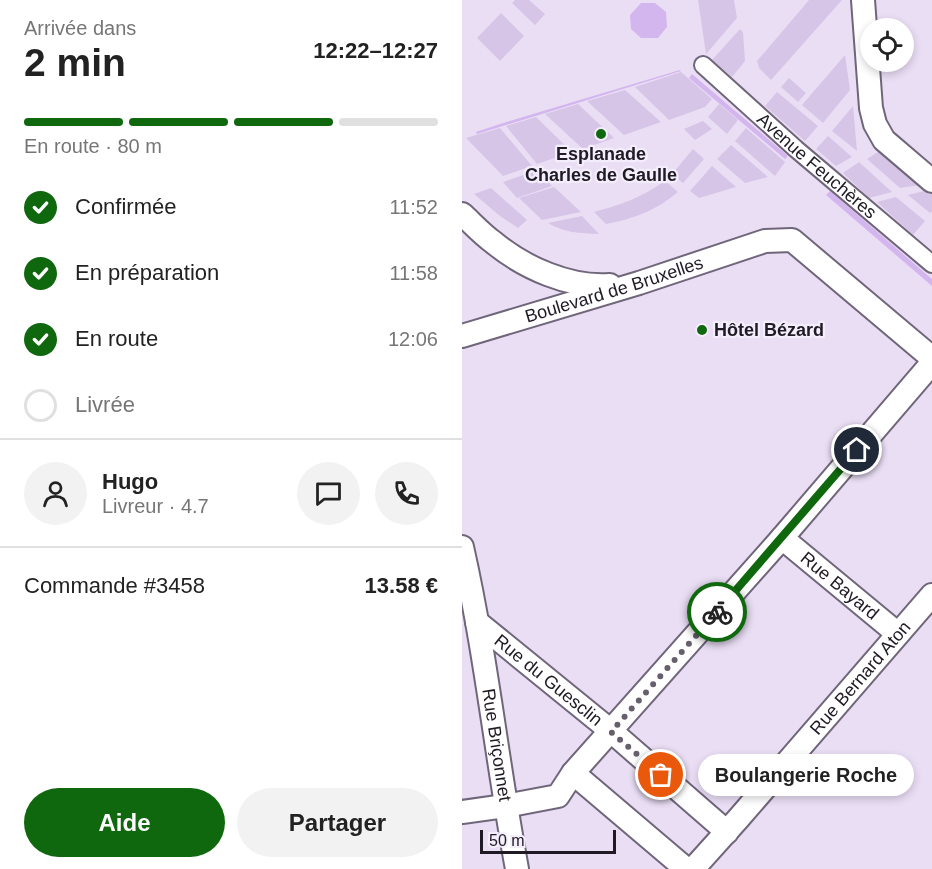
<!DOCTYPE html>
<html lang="fr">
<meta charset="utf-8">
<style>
body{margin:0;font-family:Helvetica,sans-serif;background:#f2f2f2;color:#222;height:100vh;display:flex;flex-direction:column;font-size:22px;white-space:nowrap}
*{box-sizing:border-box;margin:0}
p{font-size:20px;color:#767676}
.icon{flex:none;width:33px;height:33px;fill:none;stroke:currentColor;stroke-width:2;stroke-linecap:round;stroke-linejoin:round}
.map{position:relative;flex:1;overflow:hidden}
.drawer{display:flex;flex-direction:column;background:#fff;width:462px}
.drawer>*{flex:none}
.buttons{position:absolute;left:398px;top:18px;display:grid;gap:12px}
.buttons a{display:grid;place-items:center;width:54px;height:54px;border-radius:50%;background:#fff;box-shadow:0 3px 9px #0003;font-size:30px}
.scale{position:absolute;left:18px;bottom:15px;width:136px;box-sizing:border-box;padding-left:6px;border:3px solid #1f1a23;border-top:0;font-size:16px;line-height:21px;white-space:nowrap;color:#1f1a23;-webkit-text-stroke:4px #f4edfb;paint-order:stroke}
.pin{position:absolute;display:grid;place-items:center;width:51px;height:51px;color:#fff;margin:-26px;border:3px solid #fff;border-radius:50%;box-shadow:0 2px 6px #0007}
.courier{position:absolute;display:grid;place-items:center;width:60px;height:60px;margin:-30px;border:4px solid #10680e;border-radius:50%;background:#fff;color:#222;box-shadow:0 2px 8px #0007}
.bubble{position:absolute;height:42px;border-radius:21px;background:#fff;box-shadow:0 3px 9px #0003;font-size:20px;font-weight:700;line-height:42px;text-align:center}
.summary em{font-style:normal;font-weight:700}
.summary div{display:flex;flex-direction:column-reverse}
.summary{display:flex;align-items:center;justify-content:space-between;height:102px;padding:0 24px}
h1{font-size:39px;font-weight:700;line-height:45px}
.bar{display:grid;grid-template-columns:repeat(4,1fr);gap:9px 6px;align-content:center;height:72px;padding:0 24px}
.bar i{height:8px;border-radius:4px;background:#e0e0e0}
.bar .selected{background:#10680e}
.bar p{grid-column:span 4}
.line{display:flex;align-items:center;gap:15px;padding:0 24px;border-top:2px solid #e0e0e0}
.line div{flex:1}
.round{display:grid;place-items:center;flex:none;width:63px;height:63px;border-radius:32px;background:#f2f2f2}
ol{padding:0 24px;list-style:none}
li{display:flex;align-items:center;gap:18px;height:66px}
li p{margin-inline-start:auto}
li .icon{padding:6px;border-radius:50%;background:#10680e;color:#fff;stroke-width:4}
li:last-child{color:#767676}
li i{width:33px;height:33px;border:3px solid #e0e0e0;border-radius:50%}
.button{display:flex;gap:12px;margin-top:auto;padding:12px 24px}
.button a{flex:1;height:69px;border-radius:36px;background:#10680e;color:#fff;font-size:24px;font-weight:700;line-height:69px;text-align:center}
.button a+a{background:#f2f2f2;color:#222}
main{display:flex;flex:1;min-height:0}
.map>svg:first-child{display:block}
.green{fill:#d7c5e8}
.water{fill:#d3b6ee}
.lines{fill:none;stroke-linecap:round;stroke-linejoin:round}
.pedestrian-casing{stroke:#70667a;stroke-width:20}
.minor-casing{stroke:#70667a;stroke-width:26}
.pedestrian{stroke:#fff;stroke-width:16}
.minor{stroke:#fff;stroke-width:22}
.done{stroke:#665f6c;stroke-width:6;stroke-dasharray:0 10.8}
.route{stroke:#10680e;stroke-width:8}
.poi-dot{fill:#10680e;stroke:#f4edfb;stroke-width:2}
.labels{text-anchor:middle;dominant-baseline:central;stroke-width:4.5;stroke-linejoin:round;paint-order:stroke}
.poi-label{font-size:18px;font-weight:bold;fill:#1f1a23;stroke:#f4edfb}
.street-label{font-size:18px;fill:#1f1a23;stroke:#f4edfb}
</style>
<main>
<section class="drawer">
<div class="summary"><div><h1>2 min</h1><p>Arrivée dans</p></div><em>12:22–12:27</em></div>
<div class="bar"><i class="selected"></i><i class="selected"></i><i class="selected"></i><i></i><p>En route · 80 m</p></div>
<ol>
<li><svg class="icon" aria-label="check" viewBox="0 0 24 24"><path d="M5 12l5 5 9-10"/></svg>Confirmée<p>11:52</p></li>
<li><svg class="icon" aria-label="check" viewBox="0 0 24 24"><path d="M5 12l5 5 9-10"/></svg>En préparation<p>11:58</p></li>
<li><svg class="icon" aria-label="check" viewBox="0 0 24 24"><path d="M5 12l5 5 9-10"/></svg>En route<p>12:06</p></li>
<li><i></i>Livrée</li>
</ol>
<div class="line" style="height:108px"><a class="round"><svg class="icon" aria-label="person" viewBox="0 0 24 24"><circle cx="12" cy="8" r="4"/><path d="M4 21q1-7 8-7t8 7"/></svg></a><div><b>Hugo</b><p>Livreur · 4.7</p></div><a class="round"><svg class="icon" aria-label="chat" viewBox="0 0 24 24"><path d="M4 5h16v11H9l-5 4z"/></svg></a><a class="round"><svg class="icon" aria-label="phone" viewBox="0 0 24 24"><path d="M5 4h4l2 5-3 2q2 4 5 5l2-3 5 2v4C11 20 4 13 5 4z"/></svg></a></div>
<div class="line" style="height:78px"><div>Commande #3458</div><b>13.58 €</b></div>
<div class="button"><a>Aide</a><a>Partager</a></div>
</section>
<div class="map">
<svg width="470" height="869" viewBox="0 0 470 869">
<rect width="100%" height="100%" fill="#eadef5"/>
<path class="green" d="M53,0H67L83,14L73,25L50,3Z
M236,0H272L275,18L244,54Z
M347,0H380L309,80L297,68L295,61Z
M39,13L62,36L38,61L15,38Z
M278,29L281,32L283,61L270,77L250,60Z
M383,55L388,90L361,123L340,105Z
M219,72L250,99L243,107L207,120L173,87Z
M327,78L344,93L336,102L319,87Z
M163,90L199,122L162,135L125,101Z
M315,92L356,126L343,141L303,106Z
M116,104L152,138L121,149L83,114Z
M257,104L276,120L265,134L246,117Z
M391,106L395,151L370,131Z
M74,117L110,152L75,164L44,126Z
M241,121L250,129L233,140L222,129Z
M38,128L70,166L41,176L4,138Z
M284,128L323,162L313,176L273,141Z
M366,136L390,157L374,166L354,149Z
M269,145L306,177L283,183L255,159Z
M422,148L465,184L438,188L405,159Z
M231,149L242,159L221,183L210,174Z
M397,162L430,192L407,198L381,173Z
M250,166L274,187L237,198L228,191Z
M76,170L90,186L55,198L41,182Z
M203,181L216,192C195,210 171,219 144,224L132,212C161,204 178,198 203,181Z
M92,187L119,212L80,220L57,198Z
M29,188L65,220L56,228L38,216L12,194Z
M470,189V211L468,213L446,195Z
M434,197L463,221L451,235L415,202Z
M120,216L137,234C118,233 102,233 86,223Z"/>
<path class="water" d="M179,3H193L204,12L205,27L196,38H179L169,29L168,15Z
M218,70L219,71L15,134L14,132L38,124Z
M230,74L326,156L323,159L227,78Z
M368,191L470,279V286L364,195Z"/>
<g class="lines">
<defs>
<g id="pedestrian">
<path id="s1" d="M241,65L334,149L470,264"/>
</g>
<g id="minor">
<path d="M401,0L409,108L413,124L422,140L470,181"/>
<path d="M0,214C10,223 20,234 31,242C62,268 108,288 148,285"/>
<path id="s2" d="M0,336L177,283L303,241L330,240L470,358"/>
<path id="s3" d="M320,538L436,634"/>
<path id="s4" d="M0,547C24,653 35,762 55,869"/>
<path id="s5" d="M15,622L149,731L265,832"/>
<path d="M111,773L224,869"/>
<path d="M0,812L43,806L96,796L111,773L320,538L470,363"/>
<path id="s6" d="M231,869L276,819L470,595"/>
</g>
</defs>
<use href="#pedestrian" class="pedestrian-casing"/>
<use href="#minor" class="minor-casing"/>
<use href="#pedestrian" class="pedestrian"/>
<use href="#minor" class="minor"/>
</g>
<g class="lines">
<path class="done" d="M199,775L149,732L255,612"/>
<path class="route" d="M255,612L395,450"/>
</g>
<g class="poi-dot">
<circle cx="139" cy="134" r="6"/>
<circle cx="240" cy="330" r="6"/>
</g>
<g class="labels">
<g class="poi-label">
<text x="139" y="154">Esplanade<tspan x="139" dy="21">Charles de Gaulle</tspan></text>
<text x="252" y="330" text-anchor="start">Hôtel Bézard</text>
</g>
<g class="street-label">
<text stroke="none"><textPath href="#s1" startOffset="152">Avenue Feuchères</textPath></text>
<text stroke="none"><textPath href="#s2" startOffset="159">Boulevard de Bruxelles</textPath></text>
<text stroke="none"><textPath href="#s3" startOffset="75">Rue Bayard</textPath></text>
<text stroke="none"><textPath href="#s6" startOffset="254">Rue Bernard Aton</textPath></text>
<text stroke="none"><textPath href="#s5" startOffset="92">Rue du Guesclin</textPath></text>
<text stroke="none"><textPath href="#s4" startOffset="201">Rue Briçonnet</textPath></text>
</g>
</g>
</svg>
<div class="buttons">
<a><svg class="icon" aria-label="locate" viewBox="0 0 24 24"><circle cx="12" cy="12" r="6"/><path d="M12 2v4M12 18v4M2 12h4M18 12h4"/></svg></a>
</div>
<div class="scale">50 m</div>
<div class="pin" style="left:199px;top:775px;background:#ea580c"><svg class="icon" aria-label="bag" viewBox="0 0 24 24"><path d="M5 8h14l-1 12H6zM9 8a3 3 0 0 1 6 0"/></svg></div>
<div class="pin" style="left:395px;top:450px;background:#1f2937"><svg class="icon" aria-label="home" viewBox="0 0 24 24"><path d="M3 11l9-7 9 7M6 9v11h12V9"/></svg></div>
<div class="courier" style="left:255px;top:612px"><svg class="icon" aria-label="bike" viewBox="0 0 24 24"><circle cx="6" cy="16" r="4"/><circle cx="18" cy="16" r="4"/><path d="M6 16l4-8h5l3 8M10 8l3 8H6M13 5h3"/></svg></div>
<div class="bubble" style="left:236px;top:754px;width:216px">Boulangerie Roche</div>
</div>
</main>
